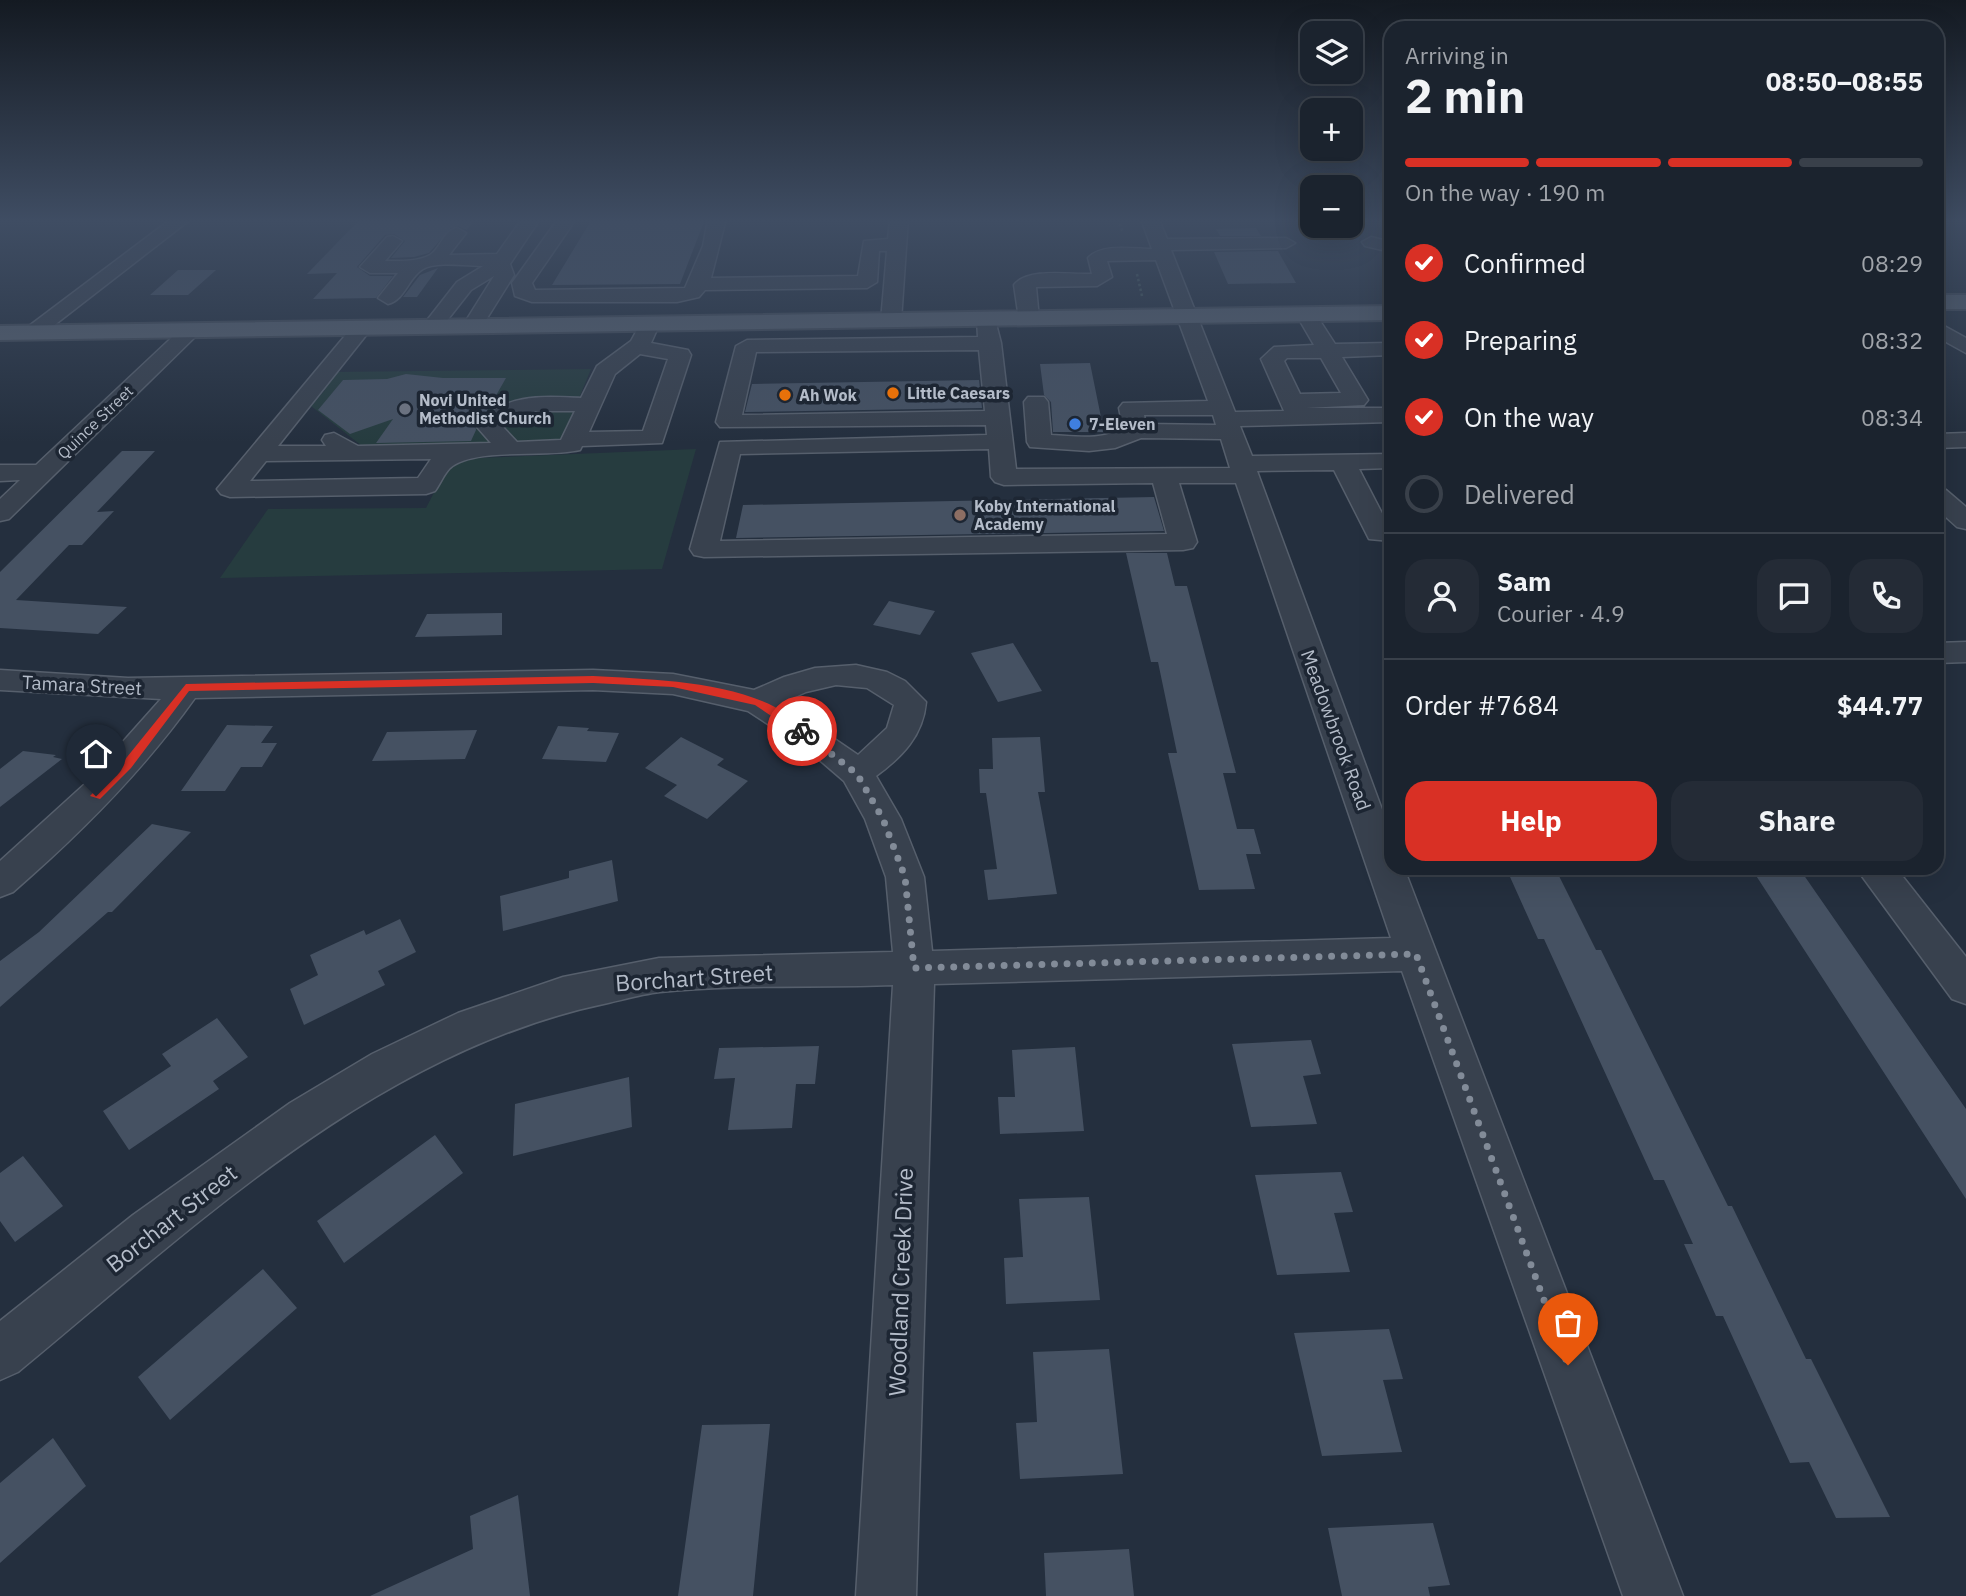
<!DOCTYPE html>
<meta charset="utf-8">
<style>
body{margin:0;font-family:"IBM Plex Sans",sans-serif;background:#242b36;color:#f1f3f6;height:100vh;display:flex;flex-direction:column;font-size:26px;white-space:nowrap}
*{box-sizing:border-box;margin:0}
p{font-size:23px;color:#a0a4aa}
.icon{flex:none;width:38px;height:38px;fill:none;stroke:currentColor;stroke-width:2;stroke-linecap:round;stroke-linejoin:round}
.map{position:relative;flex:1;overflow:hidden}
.drawer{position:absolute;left:1384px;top:21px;width:560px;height:854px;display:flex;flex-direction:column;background:#1b232e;border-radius:21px;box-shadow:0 7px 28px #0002,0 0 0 2px #39404a}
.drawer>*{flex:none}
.buttons{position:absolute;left:1300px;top:21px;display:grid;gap:14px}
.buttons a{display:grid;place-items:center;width:63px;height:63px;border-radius:14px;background:#1b232e;box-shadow:0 7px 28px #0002,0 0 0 2px #39404a;font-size:35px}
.pin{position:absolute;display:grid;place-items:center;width:60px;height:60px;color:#fff;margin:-72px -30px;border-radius:50% 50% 50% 0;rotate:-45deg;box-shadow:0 0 7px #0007}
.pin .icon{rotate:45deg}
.courier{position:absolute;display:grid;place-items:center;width:70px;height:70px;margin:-35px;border:5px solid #d93025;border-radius:50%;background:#fff;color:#222;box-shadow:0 2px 9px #0007}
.overview em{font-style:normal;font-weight:800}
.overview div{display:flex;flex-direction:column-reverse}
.overview{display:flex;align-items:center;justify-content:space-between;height:119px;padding:0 21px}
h1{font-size:46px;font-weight:800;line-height:52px}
.bar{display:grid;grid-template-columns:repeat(4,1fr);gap:10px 7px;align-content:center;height:84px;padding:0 21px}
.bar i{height:9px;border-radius:5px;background:#39404a}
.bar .current{background:#d93025}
.bar p{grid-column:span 4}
.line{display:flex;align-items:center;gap:18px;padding:0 21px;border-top:2px solid #39404a}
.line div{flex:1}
.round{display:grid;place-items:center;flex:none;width:74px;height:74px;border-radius:21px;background:#242b36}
ol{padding:0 21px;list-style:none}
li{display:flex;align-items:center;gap:21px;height:77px}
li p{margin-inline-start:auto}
li .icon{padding:7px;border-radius:50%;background:#d93025;color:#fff;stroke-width:4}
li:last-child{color:#a0a4aa}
li i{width:38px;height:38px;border:4px solid #39404a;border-radius:50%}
.button{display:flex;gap:14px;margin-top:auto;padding:14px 21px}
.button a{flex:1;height:80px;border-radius:21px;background:#d93025;color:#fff;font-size:28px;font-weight:800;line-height:80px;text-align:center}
.button a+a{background:#242b36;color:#f1f3f6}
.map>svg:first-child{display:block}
.green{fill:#263c3f}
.building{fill:#455162}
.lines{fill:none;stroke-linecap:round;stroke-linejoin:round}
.minor-casing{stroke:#565f6c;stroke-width:3}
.major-casing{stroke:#414a57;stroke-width:4}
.path{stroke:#44595c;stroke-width:2.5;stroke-dasharray:2.5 2.5;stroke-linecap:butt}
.minor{fill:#38414e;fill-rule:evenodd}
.major{fill:#56606e;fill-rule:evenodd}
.route{fill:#d93025}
.done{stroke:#828b98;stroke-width:7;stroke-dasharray:0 12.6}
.food-dot{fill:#e8710a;stroke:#1d2633;stroke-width:2.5}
.worship-dot{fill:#6b7280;stroke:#1d2633;stroke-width:2.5}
.shop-dot{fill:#3f7fe0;stroke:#1d2633;stroke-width:2.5}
.education-dot{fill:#8d6e63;stroke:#1d2633;stroke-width:2.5}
.labels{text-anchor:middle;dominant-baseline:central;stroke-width:7;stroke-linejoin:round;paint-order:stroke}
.far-poi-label{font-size:16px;font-weight:bold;fill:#b4bcc9;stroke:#1d2633;text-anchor:start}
.far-street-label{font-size:16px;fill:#b4bcc9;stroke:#1d2633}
.street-label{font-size:19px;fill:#b4bcc9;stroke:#1d2633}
.near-street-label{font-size:23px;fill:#b4bcc9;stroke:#1d2633}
</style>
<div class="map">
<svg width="1966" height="1596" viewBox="0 0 1966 1596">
<rect width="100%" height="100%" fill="#242f3e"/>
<path class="green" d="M591,369L561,442L362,446L311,406L325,390H317L332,372Z
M696,449L662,569L220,578L268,509L426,508C441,481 444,463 477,458Z"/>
<path class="building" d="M360,219H475L467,230L458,226L451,228L429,253L414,257L391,258L405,241L394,234L385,235L357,267L370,276H393L376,298L313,299L337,273L307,274Z
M592,219H705L680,284L552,285Z
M1256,228L1261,236H1220L1216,229Z
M1278,251L1296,283L1228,284L1214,252Z
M438,268L417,297H403L420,275Z
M178,270H216L188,295H150Z
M1090,363L1104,432H1053L1051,402L1044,395L1040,364Z
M406,374L443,378H506L486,413L475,425L476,430L471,441L376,443L393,419L350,434L318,410L343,380L387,379Z
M979,380L982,408L745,412L752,384Z
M122,451H155L97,512L114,511L82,545H69L16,600L127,607L98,634L0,628V572Z
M1154,497L1164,531L736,538L743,505Z
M1126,553H1167L1175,586H1187L1236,773H1223L1237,829H1254L1261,854H1246L1255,889L1199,890L1168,753H1177L1158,662H1151Z
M889,601L935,611L920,635L873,625Z
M502,613V635L415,637L427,614Z
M1013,643L1042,691L998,702L971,653Z
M227,725L273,726L261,743H277L262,767H241L225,791H181Z
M558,726L589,728L587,731L619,733L606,762L542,759Z
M477,730L465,759L372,761L387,732Z
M681,737L724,759L717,765L748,781L707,819L664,796L677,785L645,768Z
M1040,737L1045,792H1038L1057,894L988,900L984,870L997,869L986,793H980L979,769H993L992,738Z
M23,751L56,755L53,757L62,759L0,807V769Z
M152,824L191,832L112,912H108L0,1007V961L39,932Z
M612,860L618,901L503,931L500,896L569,878V871Z
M1506,868H1555L1596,950H1601L1728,1206H1732L1806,1359H1811L1890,1517L1836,1518L1809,1462L1790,1463L1723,1316H1716L1684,1244H1693L1664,1180H1654L1544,939H1538Z
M1753,871H1801L1966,1109V1199Z
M400,919L416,952L378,971L385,985L304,1025L290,989L318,975L310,955L364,930L366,935Z
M217,1018L248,1057L213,1081L219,1089L129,1150L103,1111L171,1066L162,1054Z
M1311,1040L1321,1074L1303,1076L1317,1124L1251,1127L1232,1044Z
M819,1046L815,1084H796L792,1128L728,1130L735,1078L714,1079L719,1048Z
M1075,1047L1084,1131L1000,1134L998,1097H1015L1012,1050Z
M629,1077L632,1127L513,1156L515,1104Z
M435,1135L463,1173L344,1263L317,1221Z
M23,1156L63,1206L15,1242L0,1221V1173Z
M1341,1172L1353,1212L1334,1213L1350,1272L1277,1275L1255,1175Z
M1089,1197L1100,1300L1006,1304L1004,1258L1023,1257L1019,1199Z
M263,1269L297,1308L170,1420L138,1377Z
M1389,1329L1403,1379L1383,1380L1402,1452L1322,1456L1294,1333Z
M1109,1349L1123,1474L1020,1479L1016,1423L1037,1422L1033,1352Z
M770,1424L753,1596H678L702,1425Z
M53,1438L86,1486L0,1563V1483Z
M518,1495L530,1596H370L473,1549L470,1516Z
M1433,1523L1450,1585L1428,1587L1430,1596H1342L1328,1528Z
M1129,1549L1134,1596H1046L1044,1553Z"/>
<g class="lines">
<defs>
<path id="minor" d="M171,219H191L39,337H25L21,333L25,329Z
M522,219H540L510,264L514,275L479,331H465L462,327L494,276L471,290L438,332H424L421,328L457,282L483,266C467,266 437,261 423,269C408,278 405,300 388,304L378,298L398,273H370L360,267L387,237L393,236L402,241L385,261C399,261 418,262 430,255C441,248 443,231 457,228L466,233L449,255L497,254Z
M558,219H576L532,283L535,290L685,288L703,246L708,219H726L711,278L858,276L864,241L888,239L890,219H908L901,321L891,327L881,321L887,251H879L877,282L867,288L705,290L699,297L677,302H532L515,296L512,283Z
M1141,219H1159L1167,239L1286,238L1295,243L1286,248L1171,250L1235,412L1284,411L1261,359L1274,347L1314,345L1296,314L1299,310H1313L1335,344L1391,343V355L1342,357L1368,400L1364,405L1306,408H1391V422L1240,426L1252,456L1391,454V468L1359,469L1388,525H1391V541L1369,539L1334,470L1257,471L1391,834V868H1404L1683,1596H1623L1402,971L934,984L916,1596H856L893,985C816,988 737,984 660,992C643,994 625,999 608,1003C377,1051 195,1226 18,1372L0,1380V1321L133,1215L290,1103L372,1054L458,1013L563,977L659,958L893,952L886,877L865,819L844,781L809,751L748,711L673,694L593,690L195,698C143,771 81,833 13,892L0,897V861L87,782L161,699L0,690V670L128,678L593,670L673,674L754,690L784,677L815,668L856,665L887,672L905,681L926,702C923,736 902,757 876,776L901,819L924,877L932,951L1391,938L1236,483H1179L1197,542L1193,548L1183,550L704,557L694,555L690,549L720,442L987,435L986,425L720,427L716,422L736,346L747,340L978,337L977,320L980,316H994L1001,343L1016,469L1230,468L1221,439L1141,438L1115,448L1089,451L1030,447L1027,442L1024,402L1028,397H1044L1048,402L1051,435C1074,436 1102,441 1123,428L1119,408L1123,403L1208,401L1156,260L1107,261L1112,277L1097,286L1036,287L1039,319L1029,325L1019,319L1014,285C1028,267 1071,275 1092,274L1088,258C1101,243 1134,249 1152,249ZM979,350L985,411L742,415L756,352ZM1287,358H1321L1341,393L1300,394L1284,361ZM1144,415H1213L1216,425L1146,424ZM989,449L991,477L995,482L1004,485L1153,483L1167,534L720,541L740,454ZM836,685L867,688L894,705L887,728L858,755L782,703L806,692Z
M1371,237L1391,242V252L1365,246L1362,242Z
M649,319L659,325L651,343L688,350L691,355L662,443L582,446L580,450C546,458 474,447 450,468C444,474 440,484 435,491L426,494L230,497L221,494L217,489L354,325H368L371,329L278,446H326L322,440L325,435L334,433L358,446L491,443L477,427C501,393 543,396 581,398L597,366L631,341L642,321ZM640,354L668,359L643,431L589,432L615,374ZM535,411H575L561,440L517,442L502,426L515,415ZM431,459L418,478L250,481L266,461Z
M1937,322L1966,338V353L1937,337Z
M190,325L200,331L197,335L9,519L0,521V499L20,480L0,481V465H36L183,327Z
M1966,433V447L1937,448V434Z
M1937,487L1946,490L1966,507V529L1957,527L1937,509Z
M1966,642V662L1937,663V643Z
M1856,868H1896L1966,957V1004L1952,999Z"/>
<path id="major" d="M1937,295H1966V309H1937Z
M1391,306V320L0,340V326Z"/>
</defs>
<use href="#minor" class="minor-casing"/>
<use href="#major" class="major-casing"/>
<path class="path" d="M1118,219L1123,233
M1137,274L1142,296"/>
<use href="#minor" class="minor"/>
<use href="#major" class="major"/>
</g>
<linearGradient id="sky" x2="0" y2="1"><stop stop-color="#141a22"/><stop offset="0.5" stop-color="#3f4d63"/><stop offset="1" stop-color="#3f4d63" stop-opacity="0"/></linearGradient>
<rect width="1966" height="442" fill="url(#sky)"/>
<path class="route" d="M593,676C657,680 761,680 807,731L798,734L755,705L673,687L593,683L189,691L131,768L100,799L90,796L123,762L186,684Z"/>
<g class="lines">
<path class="done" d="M802,731L857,774L883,819L905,877L914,968L1416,954L1568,1365"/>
</g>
<g class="food-dot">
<circle cx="893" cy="393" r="7"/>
<circle cx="785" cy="395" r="7"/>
</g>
<circle class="worship-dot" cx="405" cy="409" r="7"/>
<circle class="shop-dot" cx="1075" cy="424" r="7"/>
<circle class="education-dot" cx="960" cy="515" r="7"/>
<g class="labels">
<g class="far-poi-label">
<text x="907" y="393">Little Caesars</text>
<text x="799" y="395">Ah Wok</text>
<text x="419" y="400">Novi United<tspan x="419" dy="18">Methodist Church</tspan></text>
<text x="1089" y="424">7-Eleven</text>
<text x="974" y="506">Koby International<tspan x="974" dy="18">Academy</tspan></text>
</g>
<g class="far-street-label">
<text transform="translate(95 422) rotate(-44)">Quince Street</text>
</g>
<g class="street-label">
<text transform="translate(82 685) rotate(3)">Tamara Street</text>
<text transform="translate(1336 730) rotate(70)">Meadowbrook Road</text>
</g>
<g class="near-street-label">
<text transform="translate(694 977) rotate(-4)">Borchart Street</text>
<text transform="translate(171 1218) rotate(-38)">Borchart Street</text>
<text transform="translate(900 1282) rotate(-88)">Woodland Creek Drive</text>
</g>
</g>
</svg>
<div class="buttons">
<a><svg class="icon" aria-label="layers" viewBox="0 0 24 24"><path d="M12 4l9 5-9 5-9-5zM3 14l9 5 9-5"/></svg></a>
<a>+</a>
<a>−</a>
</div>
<div class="pin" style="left:1568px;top:1365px;background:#ea580c"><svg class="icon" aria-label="bag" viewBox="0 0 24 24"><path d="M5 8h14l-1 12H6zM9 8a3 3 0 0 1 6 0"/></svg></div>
<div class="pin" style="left:96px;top:796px;background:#1f2937"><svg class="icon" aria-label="home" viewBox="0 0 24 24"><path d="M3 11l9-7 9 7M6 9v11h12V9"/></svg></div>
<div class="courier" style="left:802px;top:731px"><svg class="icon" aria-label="bike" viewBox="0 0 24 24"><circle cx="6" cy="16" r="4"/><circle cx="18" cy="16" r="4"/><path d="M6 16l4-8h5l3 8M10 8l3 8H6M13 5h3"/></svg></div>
<section class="drawer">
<div class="overview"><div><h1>2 min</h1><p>Arriving in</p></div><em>08:50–08:55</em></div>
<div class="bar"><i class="current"></i><i class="current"></i><i class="current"></i><i></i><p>On the way · 190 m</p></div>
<ol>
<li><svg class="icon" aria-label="check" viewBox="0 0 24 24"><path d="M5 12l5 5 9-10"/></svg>Confirmed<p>08:29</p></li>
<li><svg class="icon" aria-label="check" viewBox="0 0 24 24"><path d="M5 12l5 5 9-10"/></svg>Preparing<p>08:32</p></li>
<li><svg class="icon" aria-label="check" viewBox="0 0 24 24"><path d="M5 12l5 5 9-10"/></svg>On the way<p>08:34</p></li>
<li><i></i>Delivered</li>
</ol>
<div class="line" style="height:126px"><a class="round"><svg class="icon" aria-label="person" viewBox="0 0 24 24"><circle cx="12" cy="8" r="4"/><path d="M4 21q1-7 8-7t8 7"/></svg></a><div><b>Sam</b><p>Courier · 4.9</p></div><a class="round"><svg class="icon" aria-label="chat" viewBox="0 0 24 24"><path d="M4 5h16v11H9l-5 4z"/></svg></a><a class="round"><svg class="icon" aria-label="phone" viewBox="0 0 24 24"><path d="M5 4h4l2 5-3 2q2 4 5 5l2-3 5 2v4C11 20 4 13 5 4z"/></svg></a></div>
<div class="line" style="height:91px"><div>Order #7684</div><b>$44.77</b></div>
<div class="button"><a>Help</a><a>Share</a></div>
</section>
</div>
